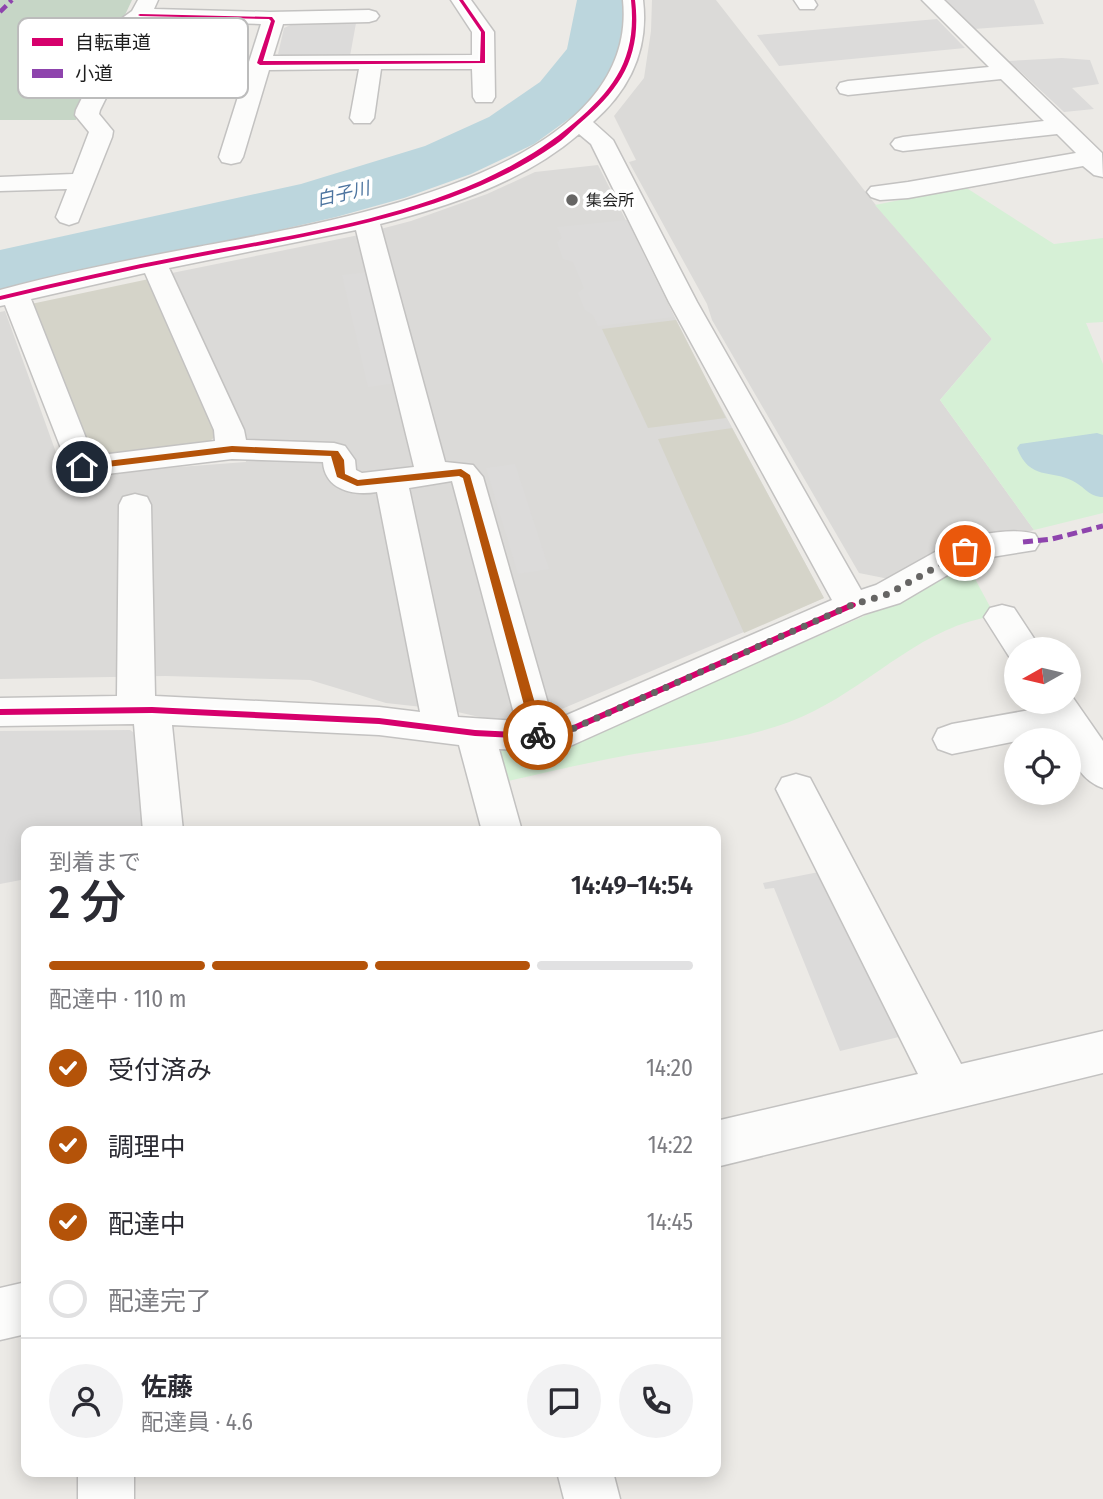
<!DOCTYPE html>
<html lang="ja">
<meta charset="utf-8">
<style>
body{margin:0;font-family:"Fira Sans Condensed","Noto Sans JP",sans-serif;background:#f2f2f3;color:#2b2b33;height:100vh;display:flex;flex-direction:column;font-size:26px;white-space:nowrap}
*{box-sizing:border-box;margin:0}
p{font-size:23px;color:#7c7c81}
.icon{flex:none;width:38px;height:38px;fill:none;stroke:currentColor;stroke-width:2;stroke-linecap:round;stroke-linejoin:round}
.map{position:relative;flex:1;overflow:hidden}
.details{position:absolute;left:21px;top:826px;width:700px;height:651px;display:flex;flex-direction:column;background:#fff;border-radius:14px;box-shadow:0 4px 18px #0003}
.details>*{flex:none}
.needle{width:46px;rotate:262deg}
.fabs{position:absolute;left:1004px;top:637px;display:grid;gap:14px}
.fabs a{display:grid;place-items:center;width:77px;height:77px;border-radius:50%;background:#fff;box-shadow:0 4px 18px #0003;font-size:35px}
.pin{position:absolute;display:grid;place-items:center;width:60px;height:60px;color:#fff;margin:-30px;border:4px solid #fff;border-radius:50%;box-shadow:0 2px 7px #0007}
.courier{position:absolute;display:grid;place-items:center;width:70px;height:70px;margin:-35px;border:5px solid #b45309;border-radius:50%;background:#fff;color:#222;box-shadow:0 2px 9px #0007}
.headline em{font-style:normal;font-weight:600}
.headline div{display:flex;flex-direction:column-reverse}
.headline{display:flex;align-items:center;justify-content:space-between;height:119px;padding:0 28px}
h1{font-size:46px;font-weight:600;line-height:52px}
.bar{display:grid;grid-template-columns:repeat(4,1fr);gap:10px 7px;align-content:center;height:84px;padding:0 28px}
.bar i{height:9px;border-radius:5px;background:#e1e1e2}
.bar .current{background:#b45309}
.bar p{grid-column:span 4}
.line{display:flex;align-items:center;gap:18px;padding:0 28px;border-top:2px solid #e1e1e2}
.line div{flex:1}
.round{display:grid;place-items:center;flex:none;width:74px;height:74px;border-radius:37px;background:#f2f2f3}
ol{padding:0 28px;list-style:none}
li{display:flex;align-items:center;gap:21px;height:77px}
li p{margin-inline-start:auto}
li .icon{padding:7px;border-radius:50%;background:#b45309;color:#fff;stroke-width:4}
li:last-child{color:#7c7c81}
li i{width:38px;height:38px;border:4px solid #e1e1e2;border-radius:50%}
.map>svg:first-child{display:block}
.residential{fill:#dbdad8}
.construction{fill:#d5d4c9}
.cemetery{fill:#c6d6c6}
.park{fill:#d6f0d6}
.parking{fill:#dcdbda}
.water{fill:#bcd6dd}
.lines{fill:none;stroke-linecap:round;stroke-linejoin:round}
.river{fill:#bcd6dd;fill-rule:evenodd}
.minor-casing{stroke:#c3c2c1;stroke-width:3}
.minor{fill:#fcfcfb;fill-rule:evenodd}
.quiet-far1{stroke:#8e44ad;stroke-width:4.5;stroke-dasharray:9 4.5;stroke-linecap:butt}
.quiet{stroke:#8e44ad;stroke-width:5;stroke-dasharray:10 5;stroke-linecap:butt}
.cycleway-casing{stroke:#fff;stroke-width:4}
.cycleway{fill:#d6006c;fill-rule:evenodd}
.route{fill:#b45309}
.done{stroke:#666564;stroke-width:7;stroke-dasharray:0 12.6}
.poi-dot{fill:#666564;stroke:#fff;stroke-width:2.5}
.labels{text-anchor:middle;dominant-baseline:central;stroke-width:7;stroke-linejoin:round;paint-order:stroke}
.far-poi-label{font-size:16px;fill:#1e1e1e;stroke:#fff;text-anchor:start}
.far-water-label{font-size:18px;font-style:italic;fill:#4e75a0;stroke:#fff}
.key{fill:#fff;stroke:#bcbcbc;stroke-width:2}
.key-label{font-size:19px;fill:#1e1e1e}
</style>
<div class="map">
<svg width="1103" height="1499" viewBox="0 0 1103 1499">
<rect width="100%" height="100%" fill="#eceae6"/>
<path class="residential" d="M652,0H716L875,204L992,339L940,400L1034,530L1013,536L961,539L889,579L859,573L712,320L707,304L629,162L636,160L614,116L644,78L651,31Z
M598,165L708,383L824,598L538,719H488L449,710L386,703L310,680L165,676L0,679V312L5,311L67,483L139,470L246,462L242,435L217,372L167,274L354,236L411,221L487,194L535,172Z"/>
<path class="construction" d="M149,279L219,434L207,443L99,458L91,453L31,304Z
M676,320L726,418L648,428L602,329Z
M732,428L824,598L744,633L658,439Z"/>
<path class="cemetery" d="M0,0H132L76,120H0Z"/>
<path class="park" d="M965,187L1054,244L1103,238V322L1086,323L1103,364V513L1034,530L940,400L992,339L875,205Z
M967,564L995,616C925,625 875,681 814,711C759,739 694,744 634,754C591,762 547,772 504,782L495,746L562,748L894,603Z"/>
<path class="parking" d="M946,0H1034L1044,24L974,29Z
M937,19L965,48L779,66L757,35Z
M295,23H356L350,56L287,57L278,54L284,28Z
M1062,58L1090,60L1099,84L1072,88L1094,109L1064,112L1009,61Z
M627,220L674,317L598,326L593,315L585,310L578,293L584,288L573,262L563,259L557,242L562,238L557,227Z
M370,272L397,383L368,387L342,275Z
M515,464L549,569L518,574L486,468Z
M130,730L143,739L148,831H26V879L0,884V731Z
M819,872L903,1036L840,1051L774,888L765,889L763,883Z"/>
<path class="water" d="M1097,433L1103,435V497C1089,497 1085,487 1073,481C1050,469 1030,481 1017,448L1020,444Z"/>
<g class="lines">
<path class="river" d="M577,0H633L625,52L584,108L534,144L471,174L404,198L336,217L0,294V250L301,184L425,146L489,117L540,82L567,49Z"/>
<defs>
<path id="minor" d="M138,0H158L154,9L270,12L369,10L376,12L379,16L376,20L369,22L283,24L273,56L472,55V32L451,0H471L494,32L495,97L492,102H476L473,97L472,69H381L374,118L370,123H354L350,118L359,69L269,70L243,157L240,162L231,164L222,162L219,157L261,24L144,21L100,110L99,114L113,131L112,137L78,222L69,225L60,222L56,217L67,189L0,191V177L73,174L89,132L75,115L76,110L121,19L132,11Z
M623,0H643C649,49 630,90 593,122L613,140L697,302L861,590L876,585L953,542C977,535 1011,527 1035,534L1040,542L1035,550L973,560L900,603L864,614L568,747L554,752L499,749L522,831H482L459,745L379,735L172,725L183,831H143L134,724L0,726V698L117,696L119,505L123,497L135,494L147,497L151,505L155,696L379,707L420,712L377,492C353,496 325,490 323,462L232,459L82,477L71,474L5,305L0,306V290C63,273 128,260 192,248C316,224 641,177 623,0ZM579,134L591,144L669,302L832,600L553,721L483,477L473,465L445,462L380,224C450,206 523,182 579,134ZM356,230L414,467L362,473L356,470L355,460L345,446L334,443L246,440L244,430L169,268ZM145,273L214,430L215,441L93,456L31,299ZM452,481L516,721L458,717L409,488Z
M794,0H814L817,5L814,9H800Z
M922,0H944L1102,153L1103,177L1094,175L1083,166L908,198L880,200L871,197L867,192L871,187L908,182L1076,153L1057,134L903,151L895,149L891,144L895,139L903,137L1044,121L1001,79L848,95L840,93L837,88L840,83L848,81L989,67Z
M1002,605L1014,608L1041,649H1017V660L1010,658L984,617L990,608Z
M1069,692L1103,741V788C1084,782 1069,761 1069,740H1062L1057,733L952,754L938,749L933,739L938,729L952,724L1041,708L1038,702H1069Z
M796,774L810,778L961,1064L1103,1031V1073L716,1167V1121L918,1074L776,789L782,778Z
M26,1282V1334L0,1340V1288Z
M78,1472H134V1499H78Z
M557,1472H613L620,1499H564Z"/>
</defs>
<use href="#minor" class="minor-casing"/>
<use href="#minor" class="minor"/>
<path class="quiet-far1" d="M0,12L12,0"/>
<path class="quiet" d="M1023,542L1052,539L1103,526"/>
<defs>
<path id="cycleway" d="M459,0H463L485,32V63L260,65L257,63L271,21L269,19L140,16L138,15L140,14L272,17L275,21L263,61H480L481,32Z
M631,0H635C642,56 621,89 579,124C571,131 564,139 555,145C454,216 306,236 187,259C124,271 62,285 0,300V296C62,281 124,267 187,255C317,230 469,212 574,123C616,88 637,56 631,0Z
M852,602L855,603L856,605L855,607L554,740L475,736L379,724L152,713L0,715V709L152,707L379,718L475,730L553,734Z"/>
</defs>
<use href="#cycleway" class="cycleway-casing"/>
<use href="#cycleway" class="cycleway"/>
</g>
<path class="route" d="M232,446L338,451L344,460L345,474L358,480L461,469L470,475L544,735L542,738H534L532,735L463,478L459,476L357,486L337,477L331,456L232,452L82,470L78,467L82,464Z"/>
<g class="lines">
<path class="done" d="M538,735L554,737L852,605L888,594L965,551"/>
</g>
<circle class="poi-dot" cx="572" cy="200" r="7"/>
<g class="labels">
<g class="far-poi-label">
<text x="586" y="200">集会所</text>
</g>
<g class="far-water-label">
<text transform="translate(343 194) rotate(-13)">白子川</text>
</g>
</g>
<rect x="18" y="18" width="230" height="80" rx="10" class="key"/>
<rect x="32" y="38" width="31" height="8" fill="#d6006c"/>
<rect x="32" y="69" width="31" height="9" fill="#8e44ad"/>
<g class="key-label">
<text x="75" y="49">自転車道</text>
<text x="75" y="80">小道</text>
</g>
</svg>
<div class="fabs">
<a><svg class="needle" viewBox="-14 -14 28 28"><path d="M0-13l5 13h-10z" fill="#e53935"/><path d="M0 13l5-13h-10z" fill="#7c7c81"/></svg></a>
<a><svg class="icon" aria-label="locate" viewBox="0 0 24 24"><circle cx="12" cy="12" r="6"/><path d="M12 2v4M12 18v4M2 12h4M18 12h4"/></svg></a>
</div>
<div class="pin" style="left:965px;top:551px;background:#ea580c"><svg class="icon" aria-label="bag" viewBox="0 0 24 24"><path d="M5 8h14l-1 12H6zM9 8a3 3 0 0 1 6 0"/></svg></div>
<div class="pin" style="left:82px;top:467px;background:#1f2937"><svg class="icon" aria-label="home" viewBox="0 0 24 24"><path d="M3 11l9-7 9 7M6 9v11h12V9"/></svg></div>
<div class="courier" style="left:538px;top:735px"><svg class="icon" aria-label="bike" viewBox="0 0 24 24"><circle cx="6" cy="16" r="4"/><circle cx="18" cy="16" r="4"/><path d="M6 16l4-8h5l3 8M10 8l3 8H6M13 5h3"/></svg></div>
<section class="details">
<div class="headline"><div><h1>2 分</h1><p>到着まで</p></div><em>14:49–14:54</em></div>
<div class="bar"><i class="current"></i><i class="current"></i><i class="current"></i><i></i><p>配達中 · 110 m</p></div>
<ol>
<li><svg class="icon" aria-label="check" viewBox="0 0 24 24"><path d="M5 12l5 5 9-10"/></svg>受付済み<p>14:20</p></li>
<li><svg class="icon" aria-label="check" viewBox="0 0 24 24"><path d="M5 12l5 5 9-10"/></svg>調理中<p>14:22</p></li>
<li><svg class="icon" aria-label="check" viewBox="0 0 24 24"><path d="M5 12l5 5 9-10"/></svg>配達中<p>14:45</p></li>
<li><i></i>配達完了</li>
</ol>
<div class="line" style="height:126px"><a class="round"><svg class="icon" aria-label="person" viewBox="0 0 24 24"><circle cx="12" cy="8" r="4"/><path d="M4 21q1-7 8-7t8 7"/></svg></a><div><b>佐藤</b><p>配達員 · 4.6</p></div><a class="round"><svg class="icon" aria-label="chat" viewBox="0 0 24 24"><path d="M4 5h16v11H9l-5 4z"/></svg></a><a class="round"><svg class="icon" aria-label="phone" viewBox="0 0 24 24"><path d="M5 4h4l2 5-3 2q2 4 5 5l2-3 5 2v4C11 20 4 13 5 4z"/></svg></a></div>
</section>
</div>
